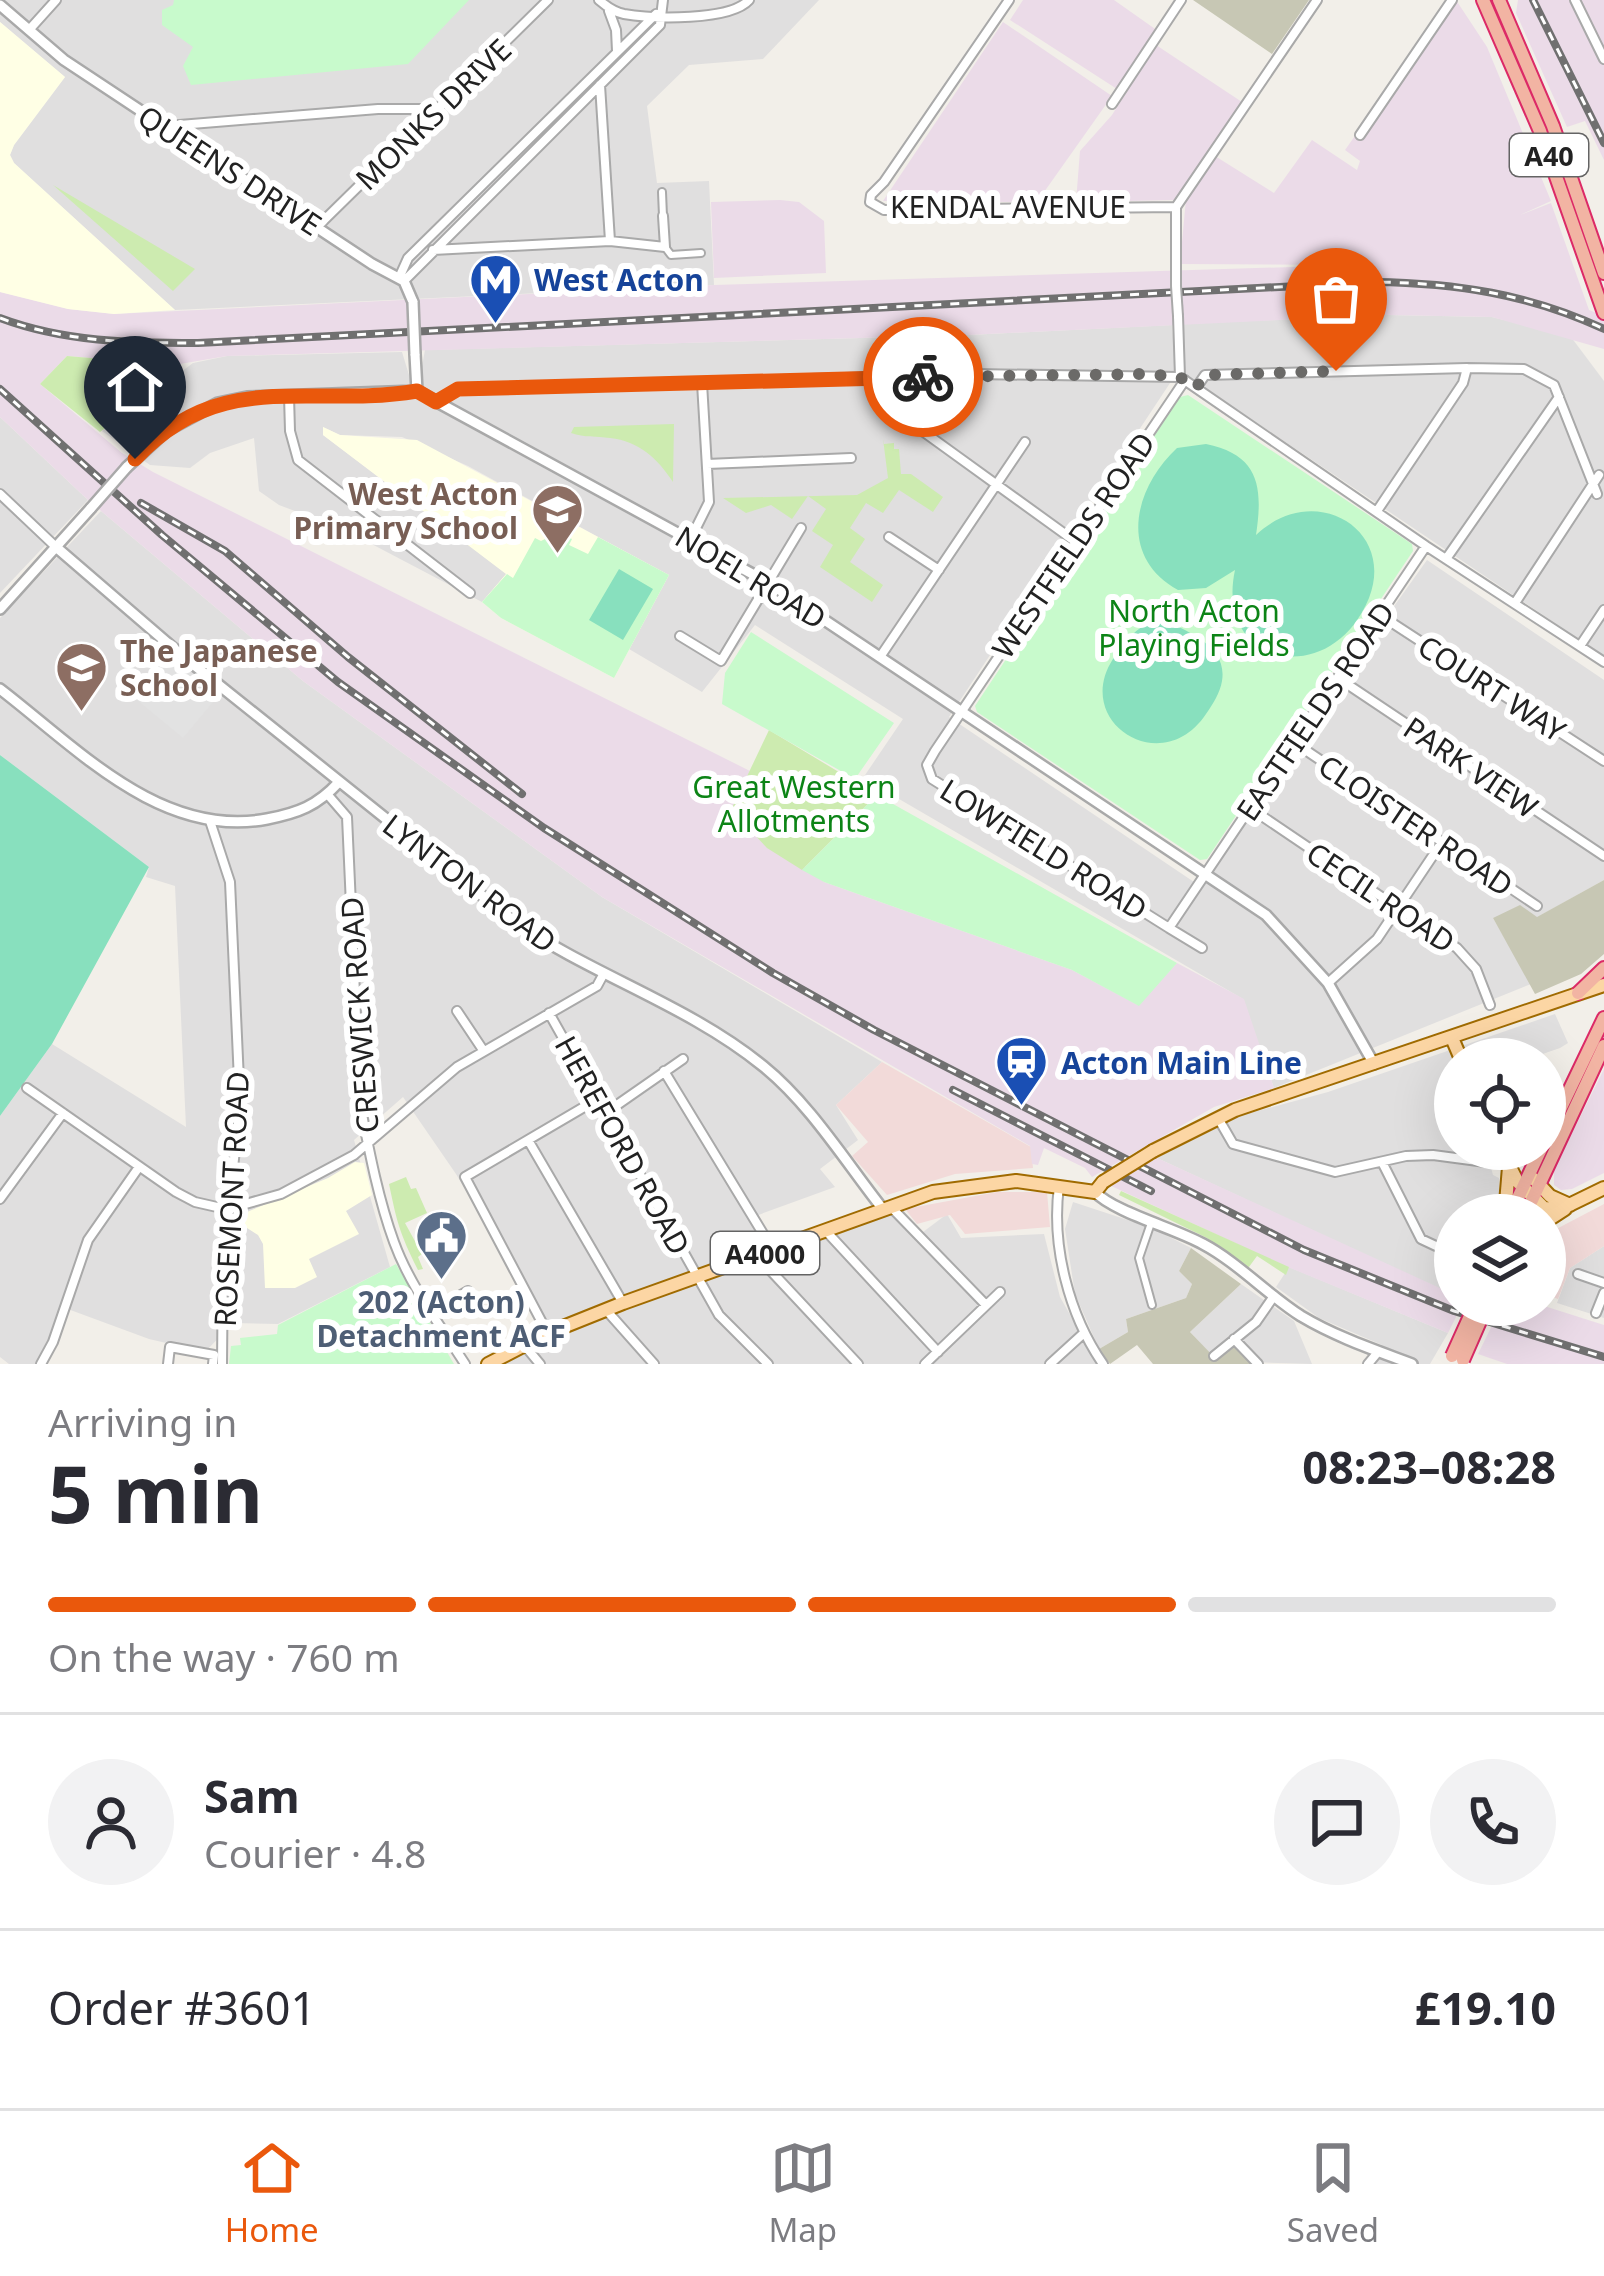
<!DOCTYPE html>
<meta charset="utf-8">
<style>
body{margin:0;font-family:"Noto Sans",sans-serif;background:#f2f2f3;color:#2b2b33;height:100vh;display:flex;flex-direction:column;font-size:45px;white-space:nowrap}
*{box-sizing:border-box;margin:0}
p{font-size:39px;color:#7c7c81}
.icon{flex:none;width:66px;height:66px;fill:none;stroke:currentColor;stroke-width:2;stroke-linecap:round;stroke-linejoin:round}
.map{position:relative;height:1364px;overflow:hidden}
.panel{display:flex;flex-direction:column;background:#fff;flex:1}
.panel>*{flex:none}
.buttons{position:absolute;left:1434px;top:1038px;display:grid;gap:24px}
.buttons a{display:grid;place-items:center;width:132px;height:132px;border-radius:50%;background:#fff;box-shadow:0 12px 48px #0002;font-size:60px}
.pin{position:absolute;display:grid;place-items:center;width:102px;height:102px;color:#fff;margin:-123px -51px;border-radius:50% 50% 50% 0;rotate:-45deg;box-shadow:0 0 12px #0007}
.pin .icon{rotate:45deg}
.courier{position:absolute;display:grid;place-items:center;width:120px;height:120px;margin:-60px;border:9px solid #ea580c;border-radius:50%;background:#fff;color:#222;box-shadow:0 3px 15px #0007}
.headline em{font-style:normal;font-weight:700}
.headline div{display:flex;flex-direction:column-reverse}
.headline{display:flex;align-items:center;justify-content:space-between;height:204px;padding:0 48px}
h1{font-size:78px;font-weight:700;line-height:90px}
.bar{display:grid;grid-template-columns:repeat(4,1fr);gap:18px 12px;align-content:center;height:144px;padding:0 48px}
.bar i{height:15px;border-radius:9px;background:#e1e1e2}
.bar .active{background:#ea580c}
.bar p{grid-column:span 4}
.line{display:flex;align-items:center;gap:30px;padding:0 48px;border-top:3px solid #e1e1e2}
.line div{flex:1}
.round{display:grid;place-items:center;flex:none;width:126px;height:126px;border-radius:63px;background:#f2f2f3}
.tabs{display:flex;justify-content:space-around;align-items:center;height:168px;border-top:3px solid #e1e1e2;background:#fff;font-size:33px;color:#7c7c81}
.tabs a{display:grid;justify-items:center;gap:6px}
.tabs .active{color:#ea580c}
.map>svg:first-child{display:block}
.residential{fill:#e0dfdf}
.commercial{fill:#f2dad9}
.industrial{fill:#ebdbe8}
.education{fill:#ffffe5}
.construction{fill:#c7c7b4}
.grass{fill:#cdebb0}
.park{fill:#c8facc}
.pitch{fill:#88e0be}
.parking{fill:#e2e2e2}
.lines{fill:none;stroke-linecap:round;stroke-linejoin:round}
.pedestrian-casing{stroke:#a9a9a9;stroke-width:10}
.minor-casing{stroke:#a9a9a9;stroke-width:12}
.tertiary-casing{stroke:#a9a9a9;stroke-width:14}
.primary-casing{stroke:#a06b00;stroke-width:16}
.trunk-casing{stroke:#dc2a67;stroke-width:16}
.pedestrian{stroke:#fff;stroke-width:6}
.minor{stroke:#fff;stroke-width:8}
.tertiary{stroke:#fff;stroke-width:9}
.primary{stroke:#fcd6a4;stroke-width:12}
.trunk{stroke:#f2b4a3;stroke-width:12}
.rail-casing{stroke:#707070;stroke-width:8}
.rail{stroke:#fff;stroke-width:3;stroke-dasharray:9;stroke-linecap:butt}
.minor-bridge-casing{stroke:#a9a9a9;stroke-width:12;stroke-linecap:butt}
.tertiary-bridge-casing{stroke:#a9a9a9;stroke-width:14;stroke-linecap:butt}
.primary-bridge-casing{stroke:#a06b00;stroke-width:16;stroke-linecap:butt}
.trunk-bridge-casing{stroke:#dc2a67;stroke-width:16;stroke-linecap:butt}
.minor-bridge{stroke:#fff;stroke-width:8}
.tertiary-bridge{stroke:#fff;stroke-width:9}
.primary-bridge{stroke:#fcd6a4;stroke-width:12}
.trunk-bridge{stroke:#f2b4a3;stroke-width:12}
.done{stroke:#6b6a68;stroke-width:12;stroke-dasharray:0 21.6}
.route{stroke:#ea580c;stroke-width:15}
.labels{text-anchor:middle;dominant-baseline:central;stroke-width:12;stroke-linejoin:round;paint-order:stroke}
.shield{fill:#fff;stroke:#646464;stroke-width:3}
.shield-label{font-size:27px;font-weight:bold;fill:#222}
.street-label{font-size:30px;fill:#222;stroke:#fff}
.transit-label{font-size:30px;font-weight:bold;fill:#164399;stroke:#fff;text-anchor:start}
.education-label{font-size:30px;font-weight:bold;fill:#785e54;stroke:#fff;text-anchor:end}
.park-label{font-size:30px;fill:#0c8416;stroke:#fff}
.service-label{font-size:30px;font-weight:bold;fill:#4e5e75;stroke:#fff}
</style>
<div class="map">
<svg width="1604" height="1364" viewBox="0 0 1604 1364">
<rect width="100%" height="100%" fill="#f2efe9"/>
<path class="residential" d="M0,0H819L763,59L689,65L647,106L657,183L709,181L714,285L175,310L14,163L10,155L14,145L65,77L0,22Z
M1388,315L1492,317L1571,337L1604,381V656L1184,374L1183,324Z
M1172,325L1176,374L949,717L1194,882L1174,915L1427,560L1604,680V880L1536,918H1493L1531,984L1274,1088L1243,999L863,778L903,719L755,625L702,692L629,649L668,575L468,466L402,437L340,435L323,427V435L507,574L482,602L345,530L279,505L259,491L254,438L210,453L190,468L150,465L102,431L193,363L227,356L402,352L416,398L425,350L968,335Z
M0,417L88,500L0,593Z
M101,511L303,681L602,897L882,1062L836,1105L858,1140L820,1169L835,1187L750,1218L767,1247L619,1297L547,1327L456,1174L403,1097L354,1140L390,1267L278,1324L233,1323L205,1352L149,1339L65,1308L35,1364H9L0,1357V1116L52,1044L186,1127L175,886L146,877L149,867L0,755V618Z
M1555,1014L1568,1043L1560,1048L1528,1059H1455V1149H1486L1493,1175L1499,1178V1193L1494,1215H1455V1286L1449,1294L1157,1158L1228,1119L1328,1092Z
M1073,1202L1152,1228L1191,1248L1179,1271L1192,1284L1186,1298L1126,1319L1128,1332L1099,1349L1075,1294L1065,1229Z
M894,1210L923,1232L947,1214L961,1238L1044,1234L1060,1297L1098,1364H497L611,1311Z
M1604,1246V1318L1557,1303L1570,1268Z
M1289,1267L1448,1333L1430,1364H1374L1382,1345L1319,1318L1276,1287Z
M1241,1284L1294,1321L1312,1364L1217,1361L1190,1332Z"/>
<path class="commercial" d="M882,1062L1031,1147L1033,1168L955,1174L887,1195L852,1156L868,1142L836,1105Z
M997,1192H1047L1050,1227L965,1234L950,1215L917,1224L905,1209Z
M1604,1204V1246L1570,1268L1558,1299L1545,1294V1235Z"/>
<path class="industrial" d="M1023,0H1114L1158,31L1117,89L1010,20Z
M1451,0H1456L1487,47L1551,201L1520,215L1551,203L1589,310L1604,316V349L1492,317L1388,315L968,335L227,356L174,365L67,356L40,384L122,453L153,472L750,771L732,810L824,882L1072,970L1138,1005L1177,963L1244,999L1274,1088L1214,1107L1092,1177L1085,1168L1044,1148L1038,1165L1032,1164L1030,1146L602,897L303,681L88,500L0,417V292L68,309L114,314L714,285L1356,265L1180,264L1186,199L1215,156L1274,193L1312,140L1357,170L1360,161L1345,150Z
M1518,0H1604V160L1585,121L1567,127L1516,13Z
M1003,22L1112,96L1037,202L883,201Z
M1156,45L1242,102L1174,200L1076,202L1080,151L1112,115Z
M780,200L799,202L824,221L826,273L714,278L711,202Z
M1604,1069V1173L1572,1189L1561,1190L1554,1185V1170Z
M1157,1158L1455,1295V1305H1462L1448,1333L1283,1265L1109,1185Z
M1502,1305H1541L1604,1325V1364H1507L1478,1354Z"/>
<path class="education" d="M0,22L65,77L14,145L10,155L14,163L175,310L114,314L68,309L0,292Z
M323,427L340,435L417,440L669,575L614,678L501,618L482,602L506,574L323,435Z
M355,1162L364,1163L372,1195L346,1211L359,1234L309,1259L317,1277L295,1288H265L263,1244L258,1235L247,1228H233L235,1217L328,1178Z"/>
<path class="construction" d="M1193,0H1309L1272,54Z
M1604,880V954L1581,974L1535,994L1493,918L1520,905L1537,917Z
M1191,1248L1241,1284L1190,1332L1217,1360L1236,1346L1254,1364H1153L1137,1345L1110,1364L1099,1349L1128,1332L1126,1319L1186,1298L1192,1284L1179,1271Z"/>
<path class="grass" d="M53,185L195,269L173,291Z
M67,356L174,365L179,373L100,432L40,384Z
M674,424L673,482C658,459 639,441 610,438C596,436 585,438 571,433L574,427Z
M883,439L884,444L894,443V449H899L901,474H911L943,497L933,512L899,490L883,513L866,503L850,528L865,539L850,562L883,585L872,602L820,567L833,545L812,531L826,509L808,496L792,519L771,505L746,513L723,498L857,495L888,478Z
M769,730L877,795L802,870L767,848L731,810Z
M406,1177L411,1189L416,1188L427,1213L405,1223L422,1254L418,1257L423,1269L418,1270C399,1232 397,1222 389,1184Z
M1121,1191L1289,1267L1286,1275L1257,1256L1246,1271L1207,1238L1119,1195Z"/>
<path class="park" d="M174,0H469L408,64L191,85L183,66L193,47L162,25V10L173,5Z
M1188,395L1412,544L1413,551L1207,859L1200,860L977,712L975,706L1180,397Z
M559,532L572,539L569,545L588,554L598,537L669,575L614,678L501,618L482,602L507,574L513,578L535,538L541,541Z
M751,632L894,723L855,779L722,704L725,673Z
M877,795L1177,963L1139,1006L1072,970L824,882L802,870Z
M396,1264L454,1364H229L231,1346L241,1345L240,1338L277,1334L278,1325Z"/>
<path class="pitch" d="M1206,444C1260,455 1263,488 1256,535C1314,480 1396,529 1369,598C1331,691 1214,667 1235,570L1206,588L1178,590C1117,556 1134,488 1177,448Z
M619,569L653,589L623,640L589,620Z
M1162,618C1186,632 1228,645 1222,681C1220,693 1213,704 1206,714C1162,780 1072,722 1113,659C1126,639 1138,625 1162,618Z
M0,755L149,867L52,1044L0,1116Z"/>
<path class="parking" d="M168,654L218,696L183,738L132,696Z"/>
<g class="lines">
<defs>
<path id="pedestrian" d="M662,192L663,216
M665,247L671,255L701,253
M1151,1223L1139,1258L1152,1305"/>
<path id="minor" d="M599,0C607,7 614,12 624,14C653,19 730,21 749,0
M1009,0L884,182L871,195L870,202L884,210L1176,207
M1575,0L1604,59
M609,11L616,30L617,51
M29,30L56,0
M600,85L610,241
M1112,104L1181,0
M167,126L378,109H439
M1360,135L1452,0
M317,227L548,0
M433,250L610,241L665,247L663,216
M399,278L408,258L656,14
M404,281L660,25L663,0
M1176,286V207L1317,0
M1178,316L1180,377
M1467,368L1524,369L1554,385L1597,494
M912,377L914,415L921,430L1076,542
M1185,380L935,751L927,765L932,779L1169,928L1426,546
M1196,388L1205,375L1467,368L1463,383L1377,511
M289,396L290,431L298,460L470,593
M436,402L458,390L975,374L1180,377L1426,546L1604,662
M707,464L851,458
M0,494L56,547
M889,537L939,570
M690,540L709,502L702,383
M1446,559L1559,397
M1515,603L1599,475
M1380,615L1604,761
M680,636L721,661L801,528
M1580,646L1604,610
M880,657L1025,442
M1338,678L1604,856
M1295,743L1537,906
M328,795L347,817L360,1104C369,1150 378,1198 394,1242C410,1286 440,1325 465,1364
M1250,808L1457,948L1476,969L1490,1005
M210,821L230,882L240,1103L223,1261L222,1364
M1169,928L1202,948
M1328,983L1377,939L1442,842
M457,1011L483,1050
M549,1013L719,1315L768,1364
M664,1071L773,1250
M27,1088L176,1192L195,1202L230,1210
M604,1114L683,1059
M1218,1118L1233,1144L1335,1172L1406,1156L1433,1155L1493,1163L1504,1156
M528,1140L623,1303
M1382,1162L1421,1239L1455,1255
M1059,1186C1051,1246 1069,1315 1103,1364
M0,1199L63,1113
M230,1203L242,1205L281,1194L354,1155L457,1067L597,986L603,975
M891,1207L986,1305
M825,1230L938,1352
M757,1256L858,1364
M1578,1274L1604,1283
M607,1311L654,1364
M432,1312L468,1291
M1596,1313L1604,1293
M547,1332L465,1177L596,1100
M1234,1339L1258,1364
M525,1346L540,1364
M1214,1356L1256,1322L1274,1296
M41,1364L53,1342L88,1240L139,1167
M168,1364L170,1347L214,1355L213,1364
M925,1364L1000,1292
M1050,1364L1084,1333
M1368,1364L1378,1352"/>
<path id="tertiary" d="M0,5L64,60L372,264L404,281L413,302
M415,354L417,391
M127,467L166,431L218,403L247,397L417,391L769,583L1266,915L1328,983L1374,1064
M56,547L179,653L515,922C594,976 688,1005 763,1066C810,1104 845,1161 882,1208
M0,609L91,508
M0,689C77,748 161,839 267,819C298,813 317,806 339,782
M1095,1192C1114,1212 1174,1228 1203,1244C1237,1262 1268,1295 1301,1316C1336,1337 1375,1350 1412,1364"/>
<path id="primary" d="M1452,1038L1461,1059
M1501,1149L1517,1181L1544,1208L1561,1209L1604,1188
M1153,1151L1235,1110L1604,985
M1534,1179L1550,1196L1570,1205
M1505,1215L1509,1167
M1545,1222L1565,1209
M488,1364L548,1333L623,1303L933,1192L1016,1181L1095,1192L1103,1182"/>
<path id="trunk" d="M1483,0L1540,131L1604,313
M1499,0L1553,126L1604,273
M1578,993L1604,968
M1545,1141L1604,1018
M1510,1215L1541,1149
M1525,1215L1604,1046"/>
</defs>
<use href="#pedestrian" class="pedestrian-casing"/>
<use href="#minor" class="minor-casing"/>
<use href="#tertiary" class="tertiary-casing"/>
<use href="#primary" class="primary-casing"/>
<use href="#trunk" class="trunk-casing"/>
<use href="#pedestrian" class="pedestrian"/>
<use href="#minor" class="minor"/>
<use href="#tertiary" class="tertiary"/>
<use href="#primary" class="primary"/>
<use href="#trunk" class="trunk"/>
<defs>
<path id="rail" d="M1533,0L1604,143
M0,318C64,342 130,343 198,343L1374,282C1456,283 1529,294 1604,329
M0,389L162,535L338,682L544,828L773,973L874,1030L1304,1250L1454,1311L1604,1357
M141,503L225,551L348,657L522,794
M953,1090L1151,1191"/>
</defs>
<use href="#rail" class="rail-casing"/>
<use href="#rail" class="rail"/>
<defs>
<path id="minor-bridge" d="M1176,286L1178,316"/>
<path id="tertiary-bridge" d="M413,302L415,354
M91,508L127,467"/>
<path id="primary-bridge" d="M1103,1182L1153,1151"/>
<path id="trunk-bridge" d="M1452,1356L1475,1305
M1463,1360L1487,1305"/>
</defs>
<use href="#minor-bridge" class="minor-bridge-casing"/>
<use href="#tertiary-bridge" class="tertiary-bridge-casing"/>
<use href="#primary-bridge" class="primary-bridge-casing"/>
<use href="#trunk-bridge" class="trunk-bridge-casing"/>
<use href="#minor-bridge" class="minor-bridge"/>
<use href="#tertiary-bridge" class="tertiary-bridge"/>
<use href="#primary-bridge" class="primary-bridge"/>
<use href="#trunk-bridge" class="trunk-bridge"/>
</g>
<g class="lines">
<path class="done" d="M923,377L1147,374L1180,377L1196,388L1205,375L1336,371"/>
<path class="route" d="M135,459C221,366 310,409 417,391L436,402L458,389L923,377"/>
</g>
<defs>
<symbol id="metro-pin" viewBox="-11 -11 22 30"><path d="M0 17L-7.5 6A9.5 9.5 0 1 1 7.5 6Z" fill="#1a4fb4" stroke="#fff"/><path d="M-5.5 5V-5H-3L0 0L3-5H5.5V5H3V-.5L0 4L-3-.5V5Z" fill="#fff"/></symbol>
<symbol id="school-pin" viewBox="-11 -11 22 30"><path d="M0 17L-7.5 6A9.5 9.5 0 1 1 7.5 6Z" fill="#8d6e63" stroke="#fff"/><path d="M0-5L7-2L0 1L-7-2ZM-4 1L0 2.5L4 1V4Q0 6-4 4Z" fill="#fff"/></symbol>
<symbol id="station-pin" viewBox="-11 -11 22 30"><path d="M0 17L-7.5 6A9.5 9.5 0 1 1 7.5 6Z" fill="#1a4fb4" stroke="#fff"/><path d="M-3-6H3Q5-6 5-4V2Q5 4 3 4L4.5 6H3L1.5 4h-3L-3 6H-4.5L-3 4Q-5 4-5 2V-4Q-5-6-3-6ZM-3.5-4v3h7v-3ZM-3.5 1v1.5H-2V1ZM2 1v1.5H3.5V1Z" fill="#fff"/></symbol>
<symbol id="civic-pin" viewBox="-11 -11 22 30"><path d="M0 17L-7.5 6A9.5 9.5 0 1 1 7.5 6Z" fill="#5c6f8a" stroke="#fff"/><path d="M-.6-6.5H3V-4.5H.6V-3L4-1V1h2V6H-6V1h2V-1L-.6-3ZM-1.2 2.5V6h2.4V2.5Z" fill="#fff"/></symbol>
</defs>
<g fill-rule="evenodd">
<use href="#metro-pin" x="466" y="250" width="59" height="81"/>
<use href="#school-pin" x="528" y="480" width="59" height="81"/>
<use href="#school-pin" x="52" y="638" width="59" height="81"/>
<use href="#station-pin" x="992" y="1032" width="59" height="81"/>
<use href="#civic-pin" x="412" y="1206" width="59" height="81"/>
</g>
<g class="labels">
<g class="shield">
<rect x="1510" y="134" width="78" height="42" rx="9"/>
<rect x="711" y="1232" width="108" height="42" rx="9"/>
</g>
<g class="shield-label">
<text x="1549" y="155">A40</text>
<text x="765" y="1253">A4000</text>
</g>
<g class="street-label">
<text transform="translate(433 114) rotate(-44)">MONKS DRIVE</text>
<text transform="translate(230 170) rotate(33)">QUEENS DRIVE</text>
<text x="1008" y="206">KENDAL AVENUE</text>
<text transform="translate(1073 545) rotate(-56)">WESTFIELDS ROAD</text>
<text transform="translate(751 577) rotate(31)">NOEL ROAD</text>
<text transform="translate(1492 688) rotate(33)">COURT WAY</text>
<text transform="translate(1315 711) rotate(-56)">EASTFIELDS ROAD</text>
<text transform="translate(1471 767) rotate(34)">PARK VIEW</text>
<text transform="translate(1416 825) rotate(34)">CLOISTER ROAD</text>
<text transform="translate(1044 849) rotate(32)">LOWFIELD ROAD</text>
<text transform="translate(470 883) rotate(37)">LYNTON ROAD</text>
<text transform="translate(1381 897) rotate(34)">CECIL ROAD</text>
<text transform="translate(359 1015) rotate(-94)">CRESWICK ROAD</text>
<text transform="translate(623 1145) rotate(61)">HEREFORD ROAD</text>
<text transform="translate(231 1199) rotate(-87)">ROSEMONT ROAD</text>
</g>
<g class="transit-label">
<text x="534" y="279">West Acton</text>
<text x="1061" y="1062">Acton Main Line</text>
</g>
<g class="education-label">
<text x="518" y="493">West Acton<tspan x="518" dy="34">Primary School</tspan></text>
<text x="120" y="650" text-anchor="start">The Japanese<tspan x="120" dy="34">School</tspan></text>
</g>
<g class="park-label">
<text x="1194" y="610">North Acton<tspan x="1194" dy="34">Playing Fields</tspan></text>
<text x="794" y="786">Great Western<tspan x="794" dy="34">Allotments</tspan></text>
</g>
<g class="service-label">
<text x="441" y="1301">202 (Acton)<tspan x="441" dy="34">Detachment ACF</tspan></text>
</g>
</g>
</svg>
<div class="buttons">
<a><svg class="icon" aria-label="locate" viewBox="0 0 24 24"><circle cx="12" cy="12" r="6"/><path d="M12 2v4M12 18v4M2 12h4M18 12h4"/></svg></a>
<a><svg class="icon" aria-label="layers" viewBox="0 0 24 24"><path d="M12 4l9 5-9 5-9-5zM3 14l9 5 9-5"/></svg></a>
</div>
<div class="pin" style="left:1336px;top:371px;background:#ea580c"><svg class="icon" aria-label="bag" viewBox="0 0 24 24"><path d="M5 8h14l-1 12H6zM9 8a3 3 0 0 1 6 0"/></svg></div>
<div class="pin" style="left:135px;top:459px;background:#1f2937"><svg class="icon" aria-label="home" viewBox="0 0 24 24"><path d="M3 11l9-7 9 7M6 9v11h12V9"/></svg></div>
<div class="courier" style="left:923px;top:377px"><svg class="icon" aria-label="bike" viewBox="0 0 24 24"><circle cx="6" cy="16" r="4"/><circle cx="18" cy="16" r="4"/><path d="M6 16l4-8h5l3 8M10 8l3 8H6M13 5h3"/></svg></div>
</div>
<section class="panel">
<div class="headline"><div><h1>5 min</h1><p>Arriving in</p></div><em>08:23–08:28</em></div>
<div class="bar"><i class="active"></i><i class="active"></i><i class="active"></i><i></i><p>On the way · 760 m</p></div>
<div class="line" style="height:216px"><a class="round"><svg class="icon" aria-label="person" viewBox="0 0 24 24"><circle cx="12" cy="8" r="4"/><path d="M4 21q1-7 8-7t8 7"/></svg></a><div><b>Sam</b><p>Courier · 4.8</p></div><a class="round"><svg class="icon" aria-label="chat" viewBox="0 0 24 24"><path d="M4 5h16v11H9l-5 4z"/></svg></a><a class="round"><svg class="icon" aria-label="phone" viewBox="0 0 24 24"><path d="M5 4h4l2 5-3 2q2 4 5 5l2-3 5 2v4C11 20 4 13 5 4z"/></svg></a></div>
<div class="line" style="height:156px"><div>Order #3601</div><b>£19.10</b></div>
</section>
<nav class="tabs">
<a class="active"><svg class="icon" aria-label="home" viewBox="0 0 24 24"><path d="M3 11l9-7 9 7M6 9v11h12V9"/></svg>Home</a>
<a><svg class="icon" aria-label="map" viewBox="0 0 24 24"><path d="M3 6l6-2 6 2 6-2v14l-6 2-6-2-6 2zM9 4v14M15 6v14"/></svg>Map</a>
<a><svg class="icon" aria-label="saved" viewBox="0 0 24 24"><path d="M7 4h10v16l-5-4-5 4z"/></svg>Saved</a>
</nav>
